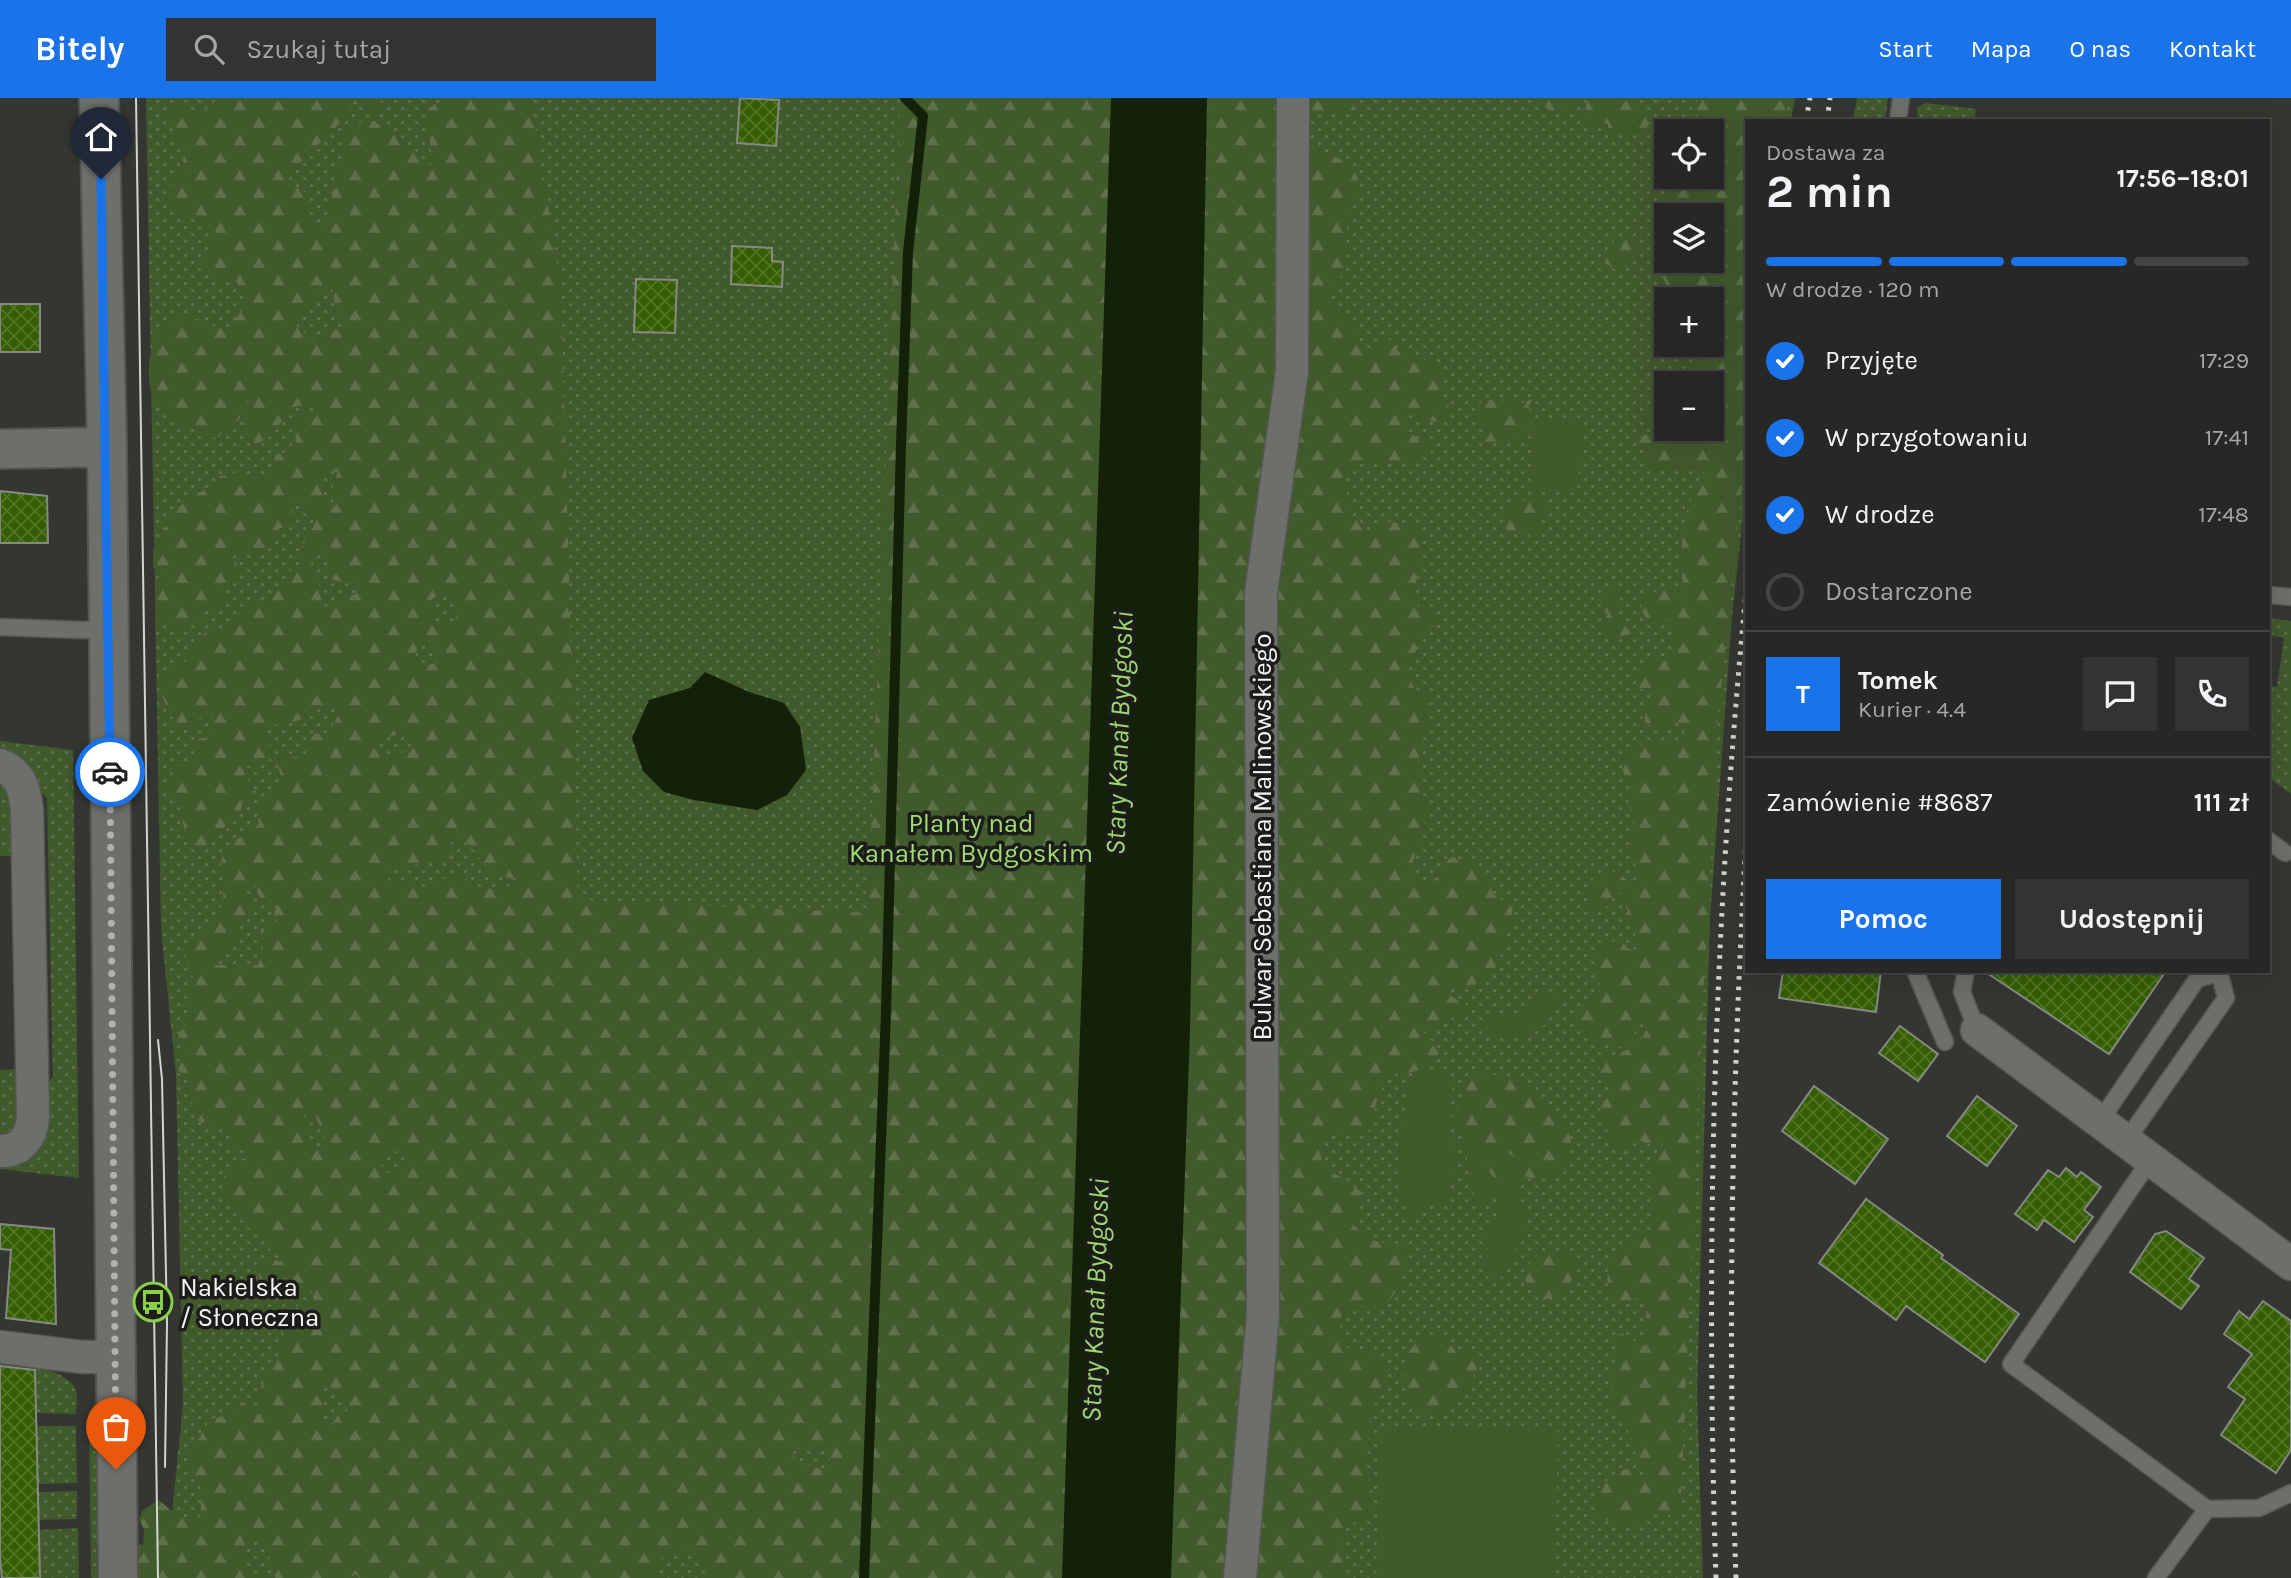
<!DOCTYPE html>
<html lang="pl">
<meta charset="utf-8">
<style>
body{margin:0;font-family:Karla,sans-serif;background:#333432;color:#f1f3f6;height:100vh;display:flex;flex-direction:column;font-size:26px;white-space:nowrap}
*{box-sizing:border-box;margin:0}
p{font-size:23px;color:#a4a6a7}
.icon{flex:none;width:38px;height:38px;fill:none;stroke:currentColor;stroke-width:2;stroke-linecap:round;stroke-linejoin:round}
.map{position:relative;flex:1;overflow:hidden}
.details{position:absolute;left:1745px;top:21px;width:525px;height:854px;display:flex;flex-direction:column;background:#272826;border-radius:0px;box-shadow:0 7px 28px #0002,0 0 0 2px #434443}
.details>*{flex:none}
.buttons{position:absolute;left:1654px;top:21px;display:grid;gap:14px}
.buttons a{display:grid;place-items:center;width:70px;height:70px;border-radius:0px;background:#272826;box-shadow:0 7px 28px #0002,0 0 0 2px #434443;font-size:35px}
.pin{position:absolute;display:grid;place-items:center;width:60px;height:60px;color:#fff;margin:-72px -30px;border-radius:50% 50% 50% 0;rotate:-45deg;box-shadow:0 0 7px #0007}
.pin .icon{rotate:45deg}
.courier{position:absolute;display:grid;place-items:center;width:70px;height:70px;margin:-35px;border:5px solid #1a73e8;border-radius:50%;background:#fff;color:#222;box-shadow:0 2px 9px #0007}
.head em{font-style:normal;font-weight:700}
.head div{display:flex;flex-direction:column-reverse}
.head{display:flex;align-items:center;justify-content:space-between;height:119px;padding:0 21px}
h1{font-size:46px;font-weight:700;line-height:52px}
.bar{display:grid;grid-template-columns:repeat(4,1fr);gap:10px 7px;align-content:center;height:84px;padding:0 21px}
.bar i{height:9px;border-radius:5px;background:#434443}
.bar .active{background:#1a73e8}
.bar p{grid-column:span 4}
.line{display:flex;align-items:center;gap:18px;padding:0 21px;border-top:2px solid #434443}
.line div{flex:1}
.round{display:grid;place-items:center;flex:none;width:74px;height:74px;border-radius:0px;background:#333432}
ol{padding:0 21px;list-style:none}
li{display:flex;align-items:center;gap:21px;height:77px}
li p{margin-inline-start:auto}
li .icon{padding:7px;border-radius:50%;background:#1a73e8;color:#fff;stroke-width:4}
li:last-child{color:#a4a6a7}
li i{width:38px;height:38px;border:4px solid #434443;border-radius:50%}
.primary-button{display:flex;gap:14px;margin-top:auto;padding:14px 21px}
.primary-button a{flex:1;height:80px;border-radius:0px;background:#1a73e8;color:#fff;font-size:28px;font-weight:700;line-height:80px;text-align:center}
.primary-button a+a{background:#333432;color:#f1f3f6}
header{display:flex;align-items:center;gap:42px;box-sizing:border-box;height:98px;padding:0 35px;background:#1a73e8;color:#fff}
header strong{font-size:33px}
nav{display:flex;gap:38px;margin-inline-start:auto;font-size:24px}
.search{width:490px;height:63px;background:#333432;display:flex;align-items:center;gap:18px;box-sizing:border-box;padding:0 24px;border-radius:0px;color:#a4a6a7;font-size:26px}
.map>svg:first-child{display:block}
.grass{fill:url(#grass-dots);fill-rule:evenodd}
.forest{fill:url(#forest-firs);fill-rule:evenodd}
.garden{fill:#415a2c}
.water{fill:#132108}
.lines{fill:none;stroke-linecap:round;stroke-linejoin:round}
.stream{stroke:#132108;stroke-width:10}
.building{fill:url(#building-cross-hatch);stroke:#868984;stroke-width:2}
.lane-casing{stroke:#535652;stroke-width:19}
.street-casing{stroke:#535652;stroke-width:35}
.secondary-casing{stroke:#535652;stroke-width:42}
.lane{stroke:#6c6f6a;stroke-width:16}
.street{stroke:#6c6f6a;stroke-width:32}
.secondary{stroke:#6c6f6a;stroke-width:38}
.tram{stroke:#d2d4d1;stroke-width:2}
.rail{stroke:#d2d4d1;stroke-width:5;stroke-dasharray:3.5 7;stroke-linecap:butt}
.done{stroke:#b0b2af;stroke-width:7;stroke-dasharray:0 12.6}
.route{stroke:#1a73e8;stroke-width:9}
.labels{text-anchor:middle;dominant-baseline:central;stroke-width:7;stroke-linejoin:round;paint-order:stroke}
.park-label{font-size:26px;fill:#a1dc71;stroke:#1c1d1b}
.street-label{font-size:26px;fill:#f3f4f2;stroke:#1c1d1b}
.poi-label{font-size:26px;fill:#f3f4f2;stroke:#1c1d1b;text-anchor:start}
.water-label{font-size:28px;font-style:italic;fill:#9cd66c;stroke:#1c1d1b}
</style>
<header>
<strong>Bitely</strong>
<div class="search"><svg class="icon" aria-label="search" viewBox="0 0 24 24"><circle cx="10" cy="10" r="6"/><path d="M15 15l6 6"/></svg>Szukaj tutaj</div>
<nav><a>Start</a><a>Mapa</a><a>O nas</a><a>Kontakt</a></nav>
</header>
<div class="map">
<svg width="2291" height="1480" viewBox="0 0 2291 1480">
<defs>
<pattern id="grass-dots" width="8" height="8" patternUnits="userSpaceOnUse" patternTransform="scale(1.75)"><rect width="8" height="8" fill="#415a2c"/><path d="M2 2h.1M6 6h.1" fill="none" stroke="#5d724b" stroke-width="1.8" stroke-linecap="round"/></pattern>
<pattern id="forest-firs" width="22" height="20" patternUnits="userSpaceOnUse" patternTransform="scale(1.75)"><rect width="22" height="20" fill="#415a2c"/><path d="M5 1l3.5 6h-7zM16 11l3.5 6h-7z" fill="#5d724b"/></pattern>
<pattern id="building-cross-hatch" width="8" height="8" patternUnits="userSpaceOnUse" patternTransform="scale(1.75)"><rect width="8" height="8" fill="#355d01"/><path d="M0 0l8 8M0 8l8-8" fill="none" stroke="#537526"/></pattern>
</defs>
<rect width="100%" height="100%" fill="#343632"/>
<path class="grass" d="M146,0H1795L1791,23H1746V393L1732,518L1710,821L1697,1297L1703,1480H169L168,1456L183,1306L176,977L161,831ZM1666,33H1712V79H1666ZM1666,117H1712V163H1666ZM1666,201H1712V247H1666ZM1666,285H1712V331H1666Z
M1857,0H1888L1885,23H1853Z
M1926,5L1976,11L1974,23H1922L1918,19L1917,10Z
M2268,520L2291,523V696L2268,679V588L2277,589L2284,540L2268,537Z
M0,643L73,652L79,1080L0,1071V1063L41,993L53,979L47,701L22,670L0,658Z
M0,686C16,698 12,739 12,758H0Z
M19,971L18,1031L0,1042V972Z
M34,1267C47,1272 72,1278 76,1293C78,1300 76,1309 76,1316L36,1315Z
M99,1301L103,1480H91L89,1322V1313Z
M36,1328H76L77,1385L38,1386Z
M77,1393V1421L39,1422L38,1394Z
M78,1430L79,1480H40L39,1432Z"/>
<path class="forest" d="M214,0H383L375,14L366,11L367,6H352L349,16L291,74L289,80L293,88L309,96L310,107L306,115L323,132L327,125L331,104L335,73L342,62L341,35L367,21L391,32L400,44L416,53L427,70L432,65L427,13L435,6H443L445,0H531L561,192L578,802L868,815L900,0H1111L1062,1480H708L694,1453L678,1454L659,1461L656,1480H359L356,1476L349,1480H276C264,1466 277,1452 257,1440L244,1447L245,1476L263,1475L269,1480H132L131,1473L138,1461V1446L143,1447L144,1432L139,1421L142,1413L158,1402C171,1410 183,1427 200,1421L202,1394L189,1367L191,1355L210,1321L220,1319L246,1304L259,1317C262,1308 258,1301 260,1292C263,1283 269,1274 271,1263L282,1258L277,1245L281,1237V1230C288,1222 293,1212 300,1205L308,1207L314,1202L311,1191L297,1188L291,1180L284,1179L281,1185L271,1191L262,1186L255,1167L266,1158L280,1164L284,1161L283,1155L271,1153L264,1138L245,1128L240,1114C220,1108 222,1087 226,1070L247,1059L249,1048L229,1047L228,1041L233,1034L229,1027L217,1030L212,1026L208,1018L203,1025L196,1021L186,980L178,972V963L186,960L178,938C191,919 190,916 186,894L194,880C186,872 184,862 186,850L200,841V833C215,816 225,815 223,790L229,784V779L221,771C222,736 243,746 259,726L256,710L270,699L275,686L286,685C278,677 278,671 281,660L289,658L306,661L309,635L326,636C335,624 344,615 335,601C322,607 316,615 305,620C292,626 279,622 266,632L264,644L274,649V659L261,665L247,668L244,675L256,694L254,700L242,702L241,712L232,716L217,741L200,751L189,742L183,726V712L178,706L169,701L168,687L172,681L173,668H188V659L195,658L192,645L201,640H211L214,627L212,615L206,614L197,622L196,631L180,630C171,621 160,596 159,584C171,569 172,566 192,562L187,559C198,535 202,535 228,529L242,509C260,504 286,496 288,474L294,470L301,471L304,456L302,449L315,426L311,413L304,403L296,401L291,403L296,423L292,429L280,430L259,459L239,455L227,462L235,463L241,475L221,487L218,492L222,496L224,507L203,512L204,518C195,530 185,531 171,530L167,525L155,529L157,480L169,475L153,470V452L162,440L174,412L210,388L220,378L235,375L267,382L274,376L272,365L277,356L290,354L296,350L295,321L300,317L310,316L319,311L315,305L287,310C282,327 272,341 255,346C233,328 252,320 248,300L241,301L243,309L239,322L225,329L219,339L203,341L193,329L172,324L165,308L153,302C145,271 148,257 162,229L169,228L183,215L218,230L228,231C231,223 234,223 239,217C249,203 240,187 231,176L218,183L209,179L203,163C210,140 221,142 202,120L183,122C165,104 166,97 176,75L185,73L183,62L187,48L176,43L168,16L183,3L189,7L192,17L202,15L215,3ZM322,187H329L333,193L335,206L345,225L340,232L325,231L319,244L313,242L297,229C295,204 314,210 322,187ZM322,372L338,374L330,397L337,409L323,400L325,390ZM321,450L328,455L331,481L341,484L352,477L356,496C345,498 336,506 325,509L320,498L319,477L312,470L315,455ZM438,497L455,498L457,515L455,524L444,527L434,523L431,502ZM428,542L436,546L437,565L424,568L416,561C416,551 417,545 428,542ZM404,633L415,643C407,656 395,658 381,660L374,650L378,644ZM454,737L470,747L477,758L494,775L516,782V787L485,791L470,789L465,778L445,780L424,796L413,786L391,783L386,768L417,767L429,760L438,764L445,763L456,751L446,740ZM255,787L260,800L280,805L274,813L277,825L264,827L261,831L263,853L258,867H214L217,861L229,854L236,845L238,830L250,808L244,801L246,791ZM313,1013L328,1046L319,1050L304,1043L307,1040L304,1016ZM390,1050L406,1060V1063L398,1072L387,1075L381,1071L384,1056ZM321,1288L329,1289C334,1300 343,1303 348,1313L338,1317L332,1327L323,1324C325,1312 319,1298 321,1288ZM812,1349L829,1355L830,1369C817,1373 799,1367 791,1356L797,1351Z
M1207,0H1354L1353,16L1313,15L1305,20V37L1316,52L1330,56L1349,66L1358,80L1356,98L1347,128L1346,169L1339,182L1333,188L1331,205L1359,238L1358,246L1371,257L1377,247V240H1388L1399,253L1441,267L1445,275C1438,289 1437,293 1449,304L1447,314L1439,324L1422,322L1416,314L1409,313L1403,321L1408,333L1419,342L1429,340L1435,346L1429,356L1421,359L1411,367L1389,362H1366L1345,374L1349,415L1367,433L1390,424L1417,428L1423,441L1414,496L1419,511L1435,515L1436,524C1426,540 1396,570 1414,589C1417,593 1424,596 1428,599L1430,615L1418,661L1420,690L1428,718L1414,759L1411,772L1413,784L1426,787L1440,777L1444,764L1452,759C1478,767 1485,769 1493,796L1513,809C1511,825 1501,865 1490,877C1482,887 1465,888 1453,888L1447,895L1461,905L1471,908C1457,921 1439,924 1424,934L1441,953C1427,971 1414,976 1392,976C1377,991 1375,1015 1368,1034L1358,1038L1335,1034L1322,1044L1321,1054L1322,1069L1346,1082L1360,1093V1107L1353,1126C1372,1147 1380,1145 1408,1146C1407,1171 1400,1194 1381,1211L1364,1208L1350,1209L1338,1222L1347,1250L1371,1254L1390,1271L1383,1295L1372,1310L1366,1372L1374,1399L1369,1412L1360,1422L1347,1428L1340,1443L1348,1480H1171L1190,931Z
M1540,0H1582C1565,12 1553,26 1540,0Z
M1583,0H1632L1636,11L1639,9L1650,19C1649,34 1642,32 1629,36L1621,29L1618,30L1613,43L1608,42V26L1603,21L1590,35L1583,26L1587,3Z
M1697,0H1787L1783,23H1746V347L1718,620L1699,977L1680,1421L1663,1415L1650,1414C1630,1434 1619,1428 1596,1417L1593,1406L1594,1394L1615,1376L1626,1371L1645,1381L1643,1368L1634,1352L1624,1320L1612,1308C1610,1289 1609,1267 1621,1251L1615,1244L1618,1237L1623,1235L1627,1244L1639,1242L1644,1248L1647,1246L1644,1234L1648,1204L1640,1198L1625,1206C1603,1199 1608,1180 1608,1162L1615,1159L1637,1132L1651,1133L1654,1106L1650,1076L1654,1062L1662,1051L1663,1043L1659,1041L1647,1047L1642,1043H1632L1630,1056H1619L1599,1016L1603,1004L1614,996L1611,987C1601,981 1601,976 1599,965C1618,954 1639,952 1647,930L1644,924C1633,929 1635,943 1624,948C1612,953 1579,939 1577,927C1574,913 1589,898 1600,892C1599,870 1588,847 1620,842L1629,851L1637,852L1636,840L1622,796L1615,792L1607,809L1599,812L1591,810C1579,794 1593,768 1615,774C1621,776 1628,783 1634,787L1638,785V773L1631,754V741L1636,730L1628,704L1629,688L1622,671L1623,663L1634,649L1659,643L1683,644L1686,639L1682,625L1671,623C1661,632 1657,631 1645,625V609L1653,599L1640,590V575L1646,563L1671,557L1674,525L1670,522H1665L1660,528H1653C1647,520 1640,515 1641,503L1656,493L1669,490L1674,493L1679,503C1688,489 1680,480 1681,466C1683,432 1682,417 1698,387L1704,384L1705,367L1694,370H1670L1668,367C1659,373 1647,373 1641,362L1644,354L1638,344L1641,339L1650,334L1646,316L1654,307L1666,310V331H1695L1702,342L1706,337L1705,331H1712V285H1695L1696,273L1692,261L1696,247H1712V201H1690L1688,189L1668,190L1660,174L1667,163H1712V117H1672C1659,103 1669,82 1688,79C1695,78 1704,79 1712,79V33H1693L1697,25Z
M1617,138L1630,143L1639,153L1630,166L1617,173L1606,165C1602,151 1611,149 1617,138Z
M1497,300L1511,301L1519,306L1533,301L1529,307L1532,324L1519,339L1499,351L1498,345L1495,343L1485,344L1478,341L1483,333L1475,317L1476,306Z
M1528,396L1544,404L1547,416L1536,421L1535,426L1539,427L1540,437L1531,439L1528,432L1523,431L1522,442L1517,448L1518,433L1508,434L1506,430L1502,429L1500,427L1505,420L1499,415L1510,413L1519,400L1526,404Z
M1608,490H1620L1623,503L1616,513L1617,521L1632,535L1625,537L1621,542L1604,540L1600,531L1608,516C1601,510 1598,505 1599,495Z
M1483,974L1534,987C1543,1003 1551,1014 1568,1022L1571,1045L1566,1073L1537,1082L1519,1076L1518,1061L1502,1076L1500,1083L1492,1078L1478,1052H1465V1033L1452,1031L1449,1021L1454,1017L1467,984Z
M1552,1150L1573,1161L1577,1175L1562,1196L1543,1202C1539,1198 1533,1194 1530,1190C1516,1172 1536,1154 1552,1150Z
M1425,1239C1441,1240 1449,1242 1457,1256L1462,1253L1474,1256L1481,1265C1458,1299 1459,1330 1408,1308L1404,1299C1409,1283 1402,1283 1403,1271C1405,1255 1413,1246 1425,1239Z"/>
<path class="garden" d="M1535,322L1582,325L1577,395L1530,392Z
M1538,892L1561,895L1542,930L1522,940H1480L1487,918C1519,920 1522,921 1538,892Z
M1450,973C1454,990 1453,1006 1447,1022C1458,1049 1459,1088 1438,1110L1433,1107L1430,1099L1422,1109L1421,1115L1408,1120L1398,1081L1397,1067L1409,979L1424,974Z
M1504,1051L1518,1062L1519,1100L1526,1121L1522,1140L1497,1187L1488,1181L1490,1175C1483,1165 1486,1156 1489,1144L1485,1139L1496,1123L1499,1103L1495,1099L1482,1109L1475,1103L1465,1052H1478L1492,1078L1500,1083L1502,1076L1498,1070Z
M1380,1329L1558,1333L1555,1480H1376Z"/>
<path class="water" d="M1111,0H1207L1190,931L1171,1480H1062Z
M705,574L749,594L784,605L800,629L806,672L787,697L757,712L694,702L664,694L643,673L632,640L649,602L690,590Z"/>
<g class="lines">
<path class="stream" d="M864,1480L886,914L901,346L908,154L923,18L905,0"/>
</g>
<path class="building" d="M740,0L779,2L776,48L737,45Z
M732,148L772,150V163L783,164L782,189L731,186Z
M636,181L677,182L675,235L634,234Z
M0,206H40V254H0Z
M0,393L47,398L48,445H0Z
M1783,873H1881L1876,914L1779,900Z
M1984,873H2166L2109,956Z
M1900,928L1938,956L1918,983L1879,955Z
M1814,988L1888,1041L1855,1086L1782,1033Z
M1977,998L2017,1028L1987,1068L1947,1038Z
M2066,1070L2077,1079L2081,1074L2101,1089L2084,1112L2093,1119L2074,1144L2044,1122L2037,1132L2015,1116L2048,1072L2059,1079Z
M1866,1101L1943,1157L1941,1160L2019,1216L1985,1264L1906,1208L1896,1222L1819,1165Z
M0,1126L54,1131L56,1226L6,1220L11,1152L0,1151Z
M2166,1133L2204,1160L2189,1181L2199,1188L2181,1211L2130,1174L2155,1136Z
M2263,1203L2291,1223V1352L2276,1375L2221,1337L2245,1301L2228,1289L2252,1256L2224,1236L2239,1213L2249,1221Z
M0,1268L35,1272L40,1480H2L0,1460Z"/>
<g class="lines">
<defs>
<path id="lane" d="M1898,23L1901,0
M2268,497L2291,499
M0,529L81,532L109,531
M2268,742L2285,755
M1915,873L1945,944
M1966,873L1962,894L1977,932
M2100,1023L2197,881L2215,876L2221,881L2226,900L2126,1043
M2151,1061L2011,1266L2207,1411L2156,1480
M2207,1411L2259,1410L2291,1395"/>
<path id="street" d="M0,667C21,675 25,692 27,713L33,1019C32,1038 21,1054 0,1053
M1977,932L2291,1166
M0,1249L82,1259H116
M1240,1480L1263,1216L1261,495L1292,273L1293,0"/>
<path id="secondary" d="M99,0L107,349L118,1480
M0,351L107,349"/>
</defs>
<use href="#lane" class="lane-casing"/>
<use href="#street" class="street-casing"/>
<use href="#secondary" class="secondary-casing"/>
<use href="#lane" class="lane"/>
<use href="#street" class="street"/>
<use href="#secondary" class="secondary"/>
<path class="tram" d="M136,0L158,1480
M158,942L162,981L167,1225L165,1369"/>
<path class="rail" d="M1806,23L1810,0
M1827,23L1830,0
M1716,1480C1705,1151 1714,821 1746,494
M1736,1480C1727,1233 1732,987 1746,741"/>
</g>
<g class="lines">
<path class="done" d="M110,674L116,1371"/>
<path class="route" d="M101,81L110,674"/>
</g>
<defs>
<symbol id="bus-ring" viewBox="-11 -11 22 22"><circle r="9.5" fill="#1c1d1b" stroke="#89cf48" stroke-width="1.5"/><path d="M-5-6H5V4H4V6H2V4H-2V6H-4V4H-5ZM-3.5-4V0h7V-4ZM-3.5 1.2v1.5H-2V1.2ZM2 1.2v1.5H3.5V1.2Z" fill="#89cf48"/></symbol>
</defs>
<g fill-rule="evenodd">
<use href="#bus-ring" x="131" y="1182" width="44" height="44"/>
</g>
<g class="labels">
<g class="park-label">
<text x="971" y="725">Planty nad<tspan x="971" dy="30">Kanałem Bydgoskim</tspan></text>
</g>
<g class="street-label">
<text transform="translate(1262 739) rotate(-90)">Bulwar Sebastiana Malinowskiego</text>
</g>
<g class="poi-label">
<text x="180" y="1189">Nakielska<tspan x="180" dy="30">/ Słoneczna</tspan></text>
</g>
<g class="water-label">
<text transform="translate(1119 635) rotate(-88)">Stary Kanał Bydgoski</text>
<text transform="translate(1095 1202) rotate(-88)">Stary Kanał Bydgoski</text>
</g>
</g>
</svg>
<div class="buttons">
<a><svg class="icon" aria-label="locate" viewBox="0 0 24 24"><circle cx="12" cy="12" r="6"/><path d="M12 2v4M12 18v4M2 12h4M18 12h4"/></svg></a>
<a><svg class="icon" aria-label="layers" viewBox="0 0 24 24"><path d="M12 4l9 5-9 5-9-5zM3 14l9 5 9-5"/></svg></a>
<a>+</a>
<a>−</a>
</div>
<div class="pin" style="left:116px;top:1371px;background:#ea580c"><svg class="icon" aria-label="bag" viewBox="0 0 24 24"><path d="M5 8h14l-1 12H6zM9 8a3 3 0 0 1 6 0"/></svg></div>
<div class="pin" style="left:101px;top:81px;background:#1f2937"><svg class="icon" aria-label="home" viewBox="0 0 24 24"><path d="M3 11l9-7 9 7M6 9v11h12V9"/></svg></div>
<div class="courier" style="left:110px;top:674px"><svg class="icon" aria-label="car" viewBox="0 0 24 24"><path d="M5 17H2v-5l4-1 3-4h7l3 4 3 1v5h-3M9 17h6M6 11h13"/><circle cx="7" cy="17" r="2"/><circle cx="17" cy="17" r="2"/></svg></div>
<section class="details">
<div class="head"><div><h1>2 min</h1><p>Dostawa za</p></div><em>17:56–18:01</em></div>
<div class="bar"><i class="active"></i><i class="active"></i><i class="active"></i><i></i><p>W drodze · 120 m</p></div>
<ol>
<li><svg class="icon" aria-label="check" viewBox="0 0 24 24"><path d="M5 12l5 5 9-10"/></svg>Przyjęte<p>17:29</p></li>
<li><svg class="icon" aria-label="check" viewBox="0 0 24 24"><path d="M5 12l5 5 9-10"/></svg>W przygotowaniu<p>17:41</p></li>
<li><svg class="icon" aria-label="check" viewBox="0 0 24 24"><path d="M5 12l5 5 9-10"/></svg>W drodze<p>17:48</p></li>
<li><i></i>Dostarczone</li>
</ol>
<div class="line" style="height:126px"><b class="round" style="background:#1a73e8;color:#fff">T</b><div><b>Tomek</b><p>Kurier · 4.4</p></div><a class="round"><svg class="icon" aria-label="chat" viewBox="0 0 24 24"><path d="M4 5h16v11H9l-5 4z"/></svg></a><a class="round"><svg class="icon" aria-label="phone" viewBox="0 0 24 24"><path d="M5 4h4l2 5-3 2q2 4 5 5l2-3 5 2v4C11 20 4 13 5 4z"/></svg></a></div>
<div class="line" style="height:91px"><div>Zamówienie #8687</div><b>111 zł</b></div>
<div class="primary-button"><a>Pomoc</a><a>Udostępnij</a></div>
</section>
</div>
